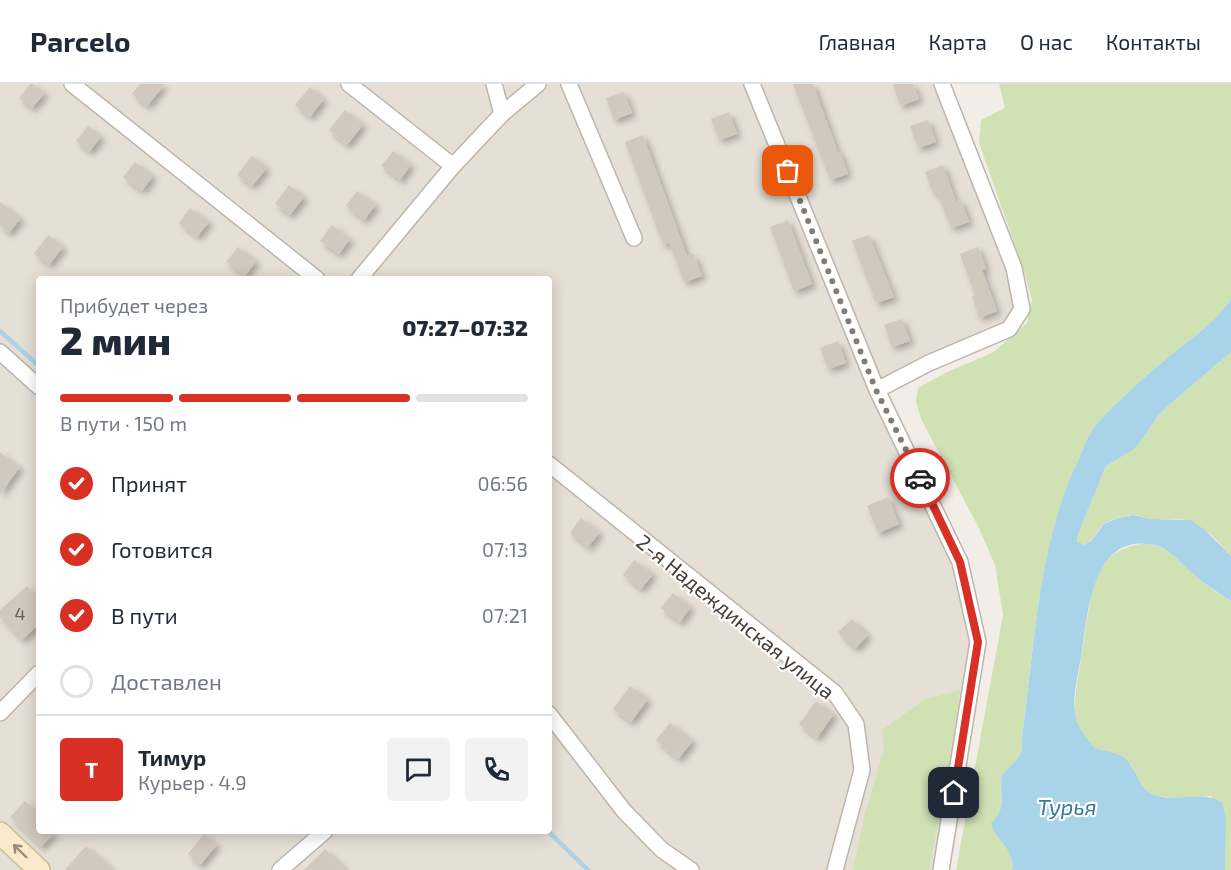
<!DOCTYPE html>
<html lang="ru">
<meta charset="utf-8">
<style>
body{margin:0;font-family:"Exo 2",sans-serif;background:#f2f2f3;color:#1f2937;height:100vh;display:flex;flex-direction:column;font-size:22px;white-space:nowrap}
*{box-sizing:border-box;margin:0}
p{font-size:20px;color:#747a83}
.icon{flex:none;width:33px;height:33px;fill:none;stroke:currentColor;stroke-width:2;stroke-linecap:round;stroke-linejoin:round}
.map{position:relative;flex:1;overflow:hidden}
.panel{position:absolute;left:36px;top:192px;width:516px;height:558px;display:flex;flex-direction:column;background:#fff;border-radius:6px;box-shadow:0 3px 15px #0003}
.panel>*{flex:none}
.pin{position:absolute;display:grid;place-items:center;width:51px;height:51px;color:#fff;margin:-26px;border-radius:12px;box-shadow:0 3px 9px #0006}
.courier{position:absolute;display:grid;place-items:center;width:60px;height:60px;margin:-30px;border:4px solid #d93025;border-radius:50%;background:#fff;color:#222;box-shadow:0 2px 8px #0007}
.headline em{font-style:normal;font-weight:800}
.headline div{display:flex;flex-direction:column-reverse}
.headline{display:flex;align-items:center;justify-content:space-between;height:102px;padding:0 24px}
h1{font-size:39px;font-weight:800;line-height:45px}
.bar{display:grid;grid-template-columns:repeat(4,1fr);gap:9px 6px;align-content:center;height:72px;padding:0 24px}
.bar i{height:8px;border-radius:4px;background:#e0e1e3}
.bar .current{background:#d93025}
.bar p{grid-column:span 4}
.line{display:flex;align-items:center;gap:15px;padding:0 24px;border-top:2px solid #e0e1e3}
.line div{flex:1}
.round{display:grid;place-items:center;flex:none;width:63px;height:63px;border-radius:6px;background:#f2f2f3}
ol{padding:0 24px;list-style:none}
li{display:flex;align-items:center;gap:18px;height:66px}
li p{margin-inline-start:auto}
li .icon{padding:6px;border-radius:50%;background:#d93025;color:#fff;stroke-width:4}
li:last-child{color:#747a83}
li i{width:33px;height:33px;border:3px solid #e0e1e3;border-radius:50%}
header{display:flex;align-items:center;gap:36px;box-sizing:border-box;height:84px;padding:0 30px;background:#fff;border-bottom:2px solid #e0e1e3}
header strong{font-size:28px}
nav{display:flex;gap:33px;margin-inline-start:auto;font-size:21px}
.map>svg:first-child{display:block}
.residential{fill:#e5dfd6;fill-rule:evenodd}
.green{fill:#d0e2b4}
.water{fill:#a9d3e9}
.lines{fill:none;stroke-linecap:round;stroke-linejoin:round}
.stream{stroke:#a9d3e9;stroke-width:4.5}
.building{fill:#d2c9be;filter:url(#shadow)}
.street-casing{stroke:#bcb5ab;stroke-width:18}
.secondary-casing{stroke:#cdbd9b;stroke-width:24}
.street{stroke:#fff;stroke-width:15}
.secondary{stroke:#f9ebca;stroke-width:21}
.oneway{stroke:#958c79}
.done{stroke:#817c75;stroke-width:6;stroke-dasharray:0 10.8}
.route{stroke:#d93025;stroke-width:8}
.labels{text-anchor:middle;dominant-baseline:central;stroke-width:4.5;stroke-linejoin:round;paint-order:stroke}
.number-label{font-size:18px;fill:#686159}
.street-label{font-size:21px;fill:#443e37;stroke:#fff}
.water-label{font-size:22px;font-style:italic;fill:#387a9f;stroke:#fff}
</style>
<header>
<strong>Parcelo</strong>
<nav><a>Главная</a><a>Карта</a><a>О нас</a><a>Контакты</a></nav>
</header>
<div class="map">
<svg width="1231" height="786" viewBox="0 0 1231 786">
<defs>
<filter id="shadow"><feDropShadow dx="4" dy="4" stdDeviation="3" flood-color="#0004"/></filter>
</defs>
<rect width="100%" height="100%" fill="#f2eee7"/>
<path class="residential" d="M0,0H942L1022,225L1009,245L877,306L960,478L978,558L941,786H0ZM39,195H549V747H39Z"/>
<path class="green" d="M999,0H1231V215C1211,244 1190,254 1165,276C1143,294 1121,314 1101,335C1091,345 1085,361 1079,374C1039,461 1034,560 1022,653C1025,683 1004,678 1001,699C999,719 1008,723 991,739C995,757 1016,766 1012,786H956L1003,531L995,481L979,444L921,335L916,317L918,304L947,288L992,269L1027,239L1032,216L1023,184L979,59L981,36L1005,24Z
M1231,268V472C1217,457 1201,436 1179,435C1170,434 1161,436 1152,435C1144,434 1137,430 1129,431C1121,433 1110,435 1103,441C1096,447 1088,469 1077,458L1078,450L1106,382L1133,366L1141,357L1158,332L1169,321Z
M1148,459L1170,467L1213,506L1231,517V786H1225L1226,735L1211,712L1170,714L1152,711L1142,703L1131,680L1096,666L1083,651L1077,638L1074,628L1076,606L1092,505C1104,474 1114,463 1148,459Z
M960,606L950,681L929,786H853L865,730L884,665L882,646L924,616Z"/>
<path class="water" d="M1231,215V268L1169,321L1158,332L1141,357L1133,366L1106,382L1078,450L1077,458L1084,461L1091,457L1104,440L1118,434L1133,431L1151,435L1191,436L1204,445L1231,472V517C1219,509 1208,502 1197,493C1181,480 1171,463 1149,460C1092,452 1088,529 1082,567C1079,587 1072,611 1075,631C1078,645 1087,655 1096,665C1105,667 1115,668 1123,673C1137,682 1137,705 1154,711C1178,719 1199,706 1222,718L1226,735L1225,786H1012C1016,766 995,757 991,739C1009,722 998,712 1002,692C1014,675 1024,677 1022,653C1035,559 1038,461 1079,374C1085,361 1091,345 1101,335C1121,314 1143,294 1165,276C1190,254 1211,244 1231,215Z"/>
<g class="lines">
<path class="stream" d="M0,247L39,282
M548,747L588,786"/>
</g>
<path class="building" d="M30,0H33L45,9L32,24L19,14Z
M140,0H165L147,22L132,10Z
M793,0H813L838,69L840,68L848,90L830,96Z
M893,0H913L919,15L900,22Z
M310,3L324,15L310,33L295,21Z
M624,8L632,29L614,36L606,14Z
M345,26L363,41L347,61L329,46Z
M729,28L737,50L719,56L711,35Z
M928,36L936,58L918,64L910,42Z
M88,42L101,53L89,68L76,57Z
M643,51L687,172L694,170L702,192L684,198L669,159L663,161L625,58Z
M393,67L411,81L400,96L381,82Z
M252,72L267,84L252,102L237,91Z
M135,78L153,92L142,107L123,93Z
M943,81L956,118L961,116L969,138L951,144L937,108L933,109L925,88Z
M289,101L304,113L290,131L275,120Z
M357,107L376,121L364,136L346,122Z
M0,118L21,134L9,149L0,142Z
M190,124L209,138L197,153L179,139Z
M788,136L812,200L794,207L770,143Z
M332,141L350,155L339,170L320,157Z
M48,151L63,163L49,181L34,170Z
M869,151L894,213L876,219L852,157Z
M238,163L256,177L245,192L226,178Z
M978,163L986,185L982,186L997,227L979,234L972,212L975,211L960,170Z
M902,235L910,257L892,263L884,241Z
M838,257L846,279L828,285L820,264Z
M0,368L20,383L0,410Z
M888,413L899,440L878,449L867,422Z
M581,434L600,448L588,463L570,449Z
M634,476L653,490L641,505L623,491Z
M27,502L39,515V540L22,556L0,533V526Z
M673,509L691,523L680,538L661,524Z
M852,535L868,551L855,565L838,548Z
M630,602L648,615L631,638L613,625Z
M816,617L834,630L817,654L799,640Z
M670,639L693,657L678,675L656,656Z
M25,717L39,730V747H56L41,763L10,733Z
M204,750L217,761L200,781L188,770Z
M86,762L113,786H65Z
M325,765L346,786H304Z"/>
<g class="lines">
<defs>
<path id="street" d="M72,0L317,195
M349,0L453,82
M494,0L502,30
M569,0L634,154
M752,0L877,306L960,478L978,558L941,786
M359,195L453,82L502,30L538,0
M0,268L39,303
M877,306L929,279L1009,245L1022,225L1014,184L942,0
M549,380L835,609L856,640L862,686L835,786
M0,629L39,589
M549,630L624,727L662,766L691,786
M280,786L325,747"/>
<path id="secondary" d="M0,749L39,786"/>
</defs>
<use href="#street" class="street-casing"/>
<use href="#secondary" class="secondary-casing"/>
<use href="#street" class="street"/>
<use href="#secondary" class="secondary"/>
</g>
<defs><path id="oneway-shaft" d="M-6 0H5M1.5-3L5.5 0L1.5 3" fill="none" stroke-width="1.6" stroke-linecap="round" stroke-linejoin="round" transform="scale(1.5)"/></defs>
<use class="oneway" href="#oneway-shaft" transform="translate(20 767) rotate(-136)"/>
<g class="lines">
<path class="done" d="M788,87L876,306L920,394"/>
<path class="route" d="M920,394L960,478L978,558L954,709"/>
</g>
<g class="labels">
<g class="number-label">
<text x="20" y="529">4</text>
</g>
<g class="street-label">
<text transform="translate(736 532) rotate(39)">2-я Надеждинская улица</text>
</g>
<g class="water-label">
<text x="1067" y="722">Турья</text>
</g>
</g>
</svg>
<div class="pin" style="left:788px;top:87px;background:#ea580c"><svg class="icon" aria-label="bag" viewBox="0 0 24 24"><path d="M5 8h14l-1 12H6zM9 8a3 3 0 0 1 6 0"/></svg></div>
<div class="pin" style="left:954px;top:709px;background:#1f2937"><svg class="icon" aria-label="home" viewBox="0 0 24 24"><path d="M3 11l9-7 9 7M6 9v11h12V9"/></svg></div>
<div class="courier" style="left:920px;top:394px"><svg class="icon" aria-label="car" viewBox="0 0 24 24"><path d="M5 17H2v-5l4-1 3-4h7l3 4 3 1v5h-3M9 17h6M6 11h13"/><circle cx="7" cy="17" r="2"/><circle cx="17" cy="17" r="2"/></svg></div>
<section class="panel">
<div class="headline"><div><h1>2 мин</h1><p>Прибудет через</p></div><em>07:27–07:32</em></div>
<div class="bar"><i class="current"></i><i class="current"></i><i class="current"></i><i></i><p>В пути · 150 m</p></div>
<ol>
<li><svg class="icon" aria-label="check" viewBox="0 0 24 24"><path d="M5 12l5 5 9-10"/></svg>Принят<p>06:56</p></li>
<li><svg class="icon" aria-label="check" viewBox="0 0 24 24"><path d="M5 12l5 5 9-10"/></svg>Готовится<p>07:13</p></li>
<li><svg class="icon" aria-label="check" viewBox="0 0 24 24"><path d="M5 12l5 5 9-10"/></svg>В пути<p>07:21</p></li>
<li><i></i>Доставлен</li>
</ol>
<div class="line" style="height:108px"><b class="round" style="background:#d93025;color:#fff">Т</b><div><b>Тимур</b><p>Курьер · 4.9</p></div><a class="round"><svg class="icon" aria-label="chat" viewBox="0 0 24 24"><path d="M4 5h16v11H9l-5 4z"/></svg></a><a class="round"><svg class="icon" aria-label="phone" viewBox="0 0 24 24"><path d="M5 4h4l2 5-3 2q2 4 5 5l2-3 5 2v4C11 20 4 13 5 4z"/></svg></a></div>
</section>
</div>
